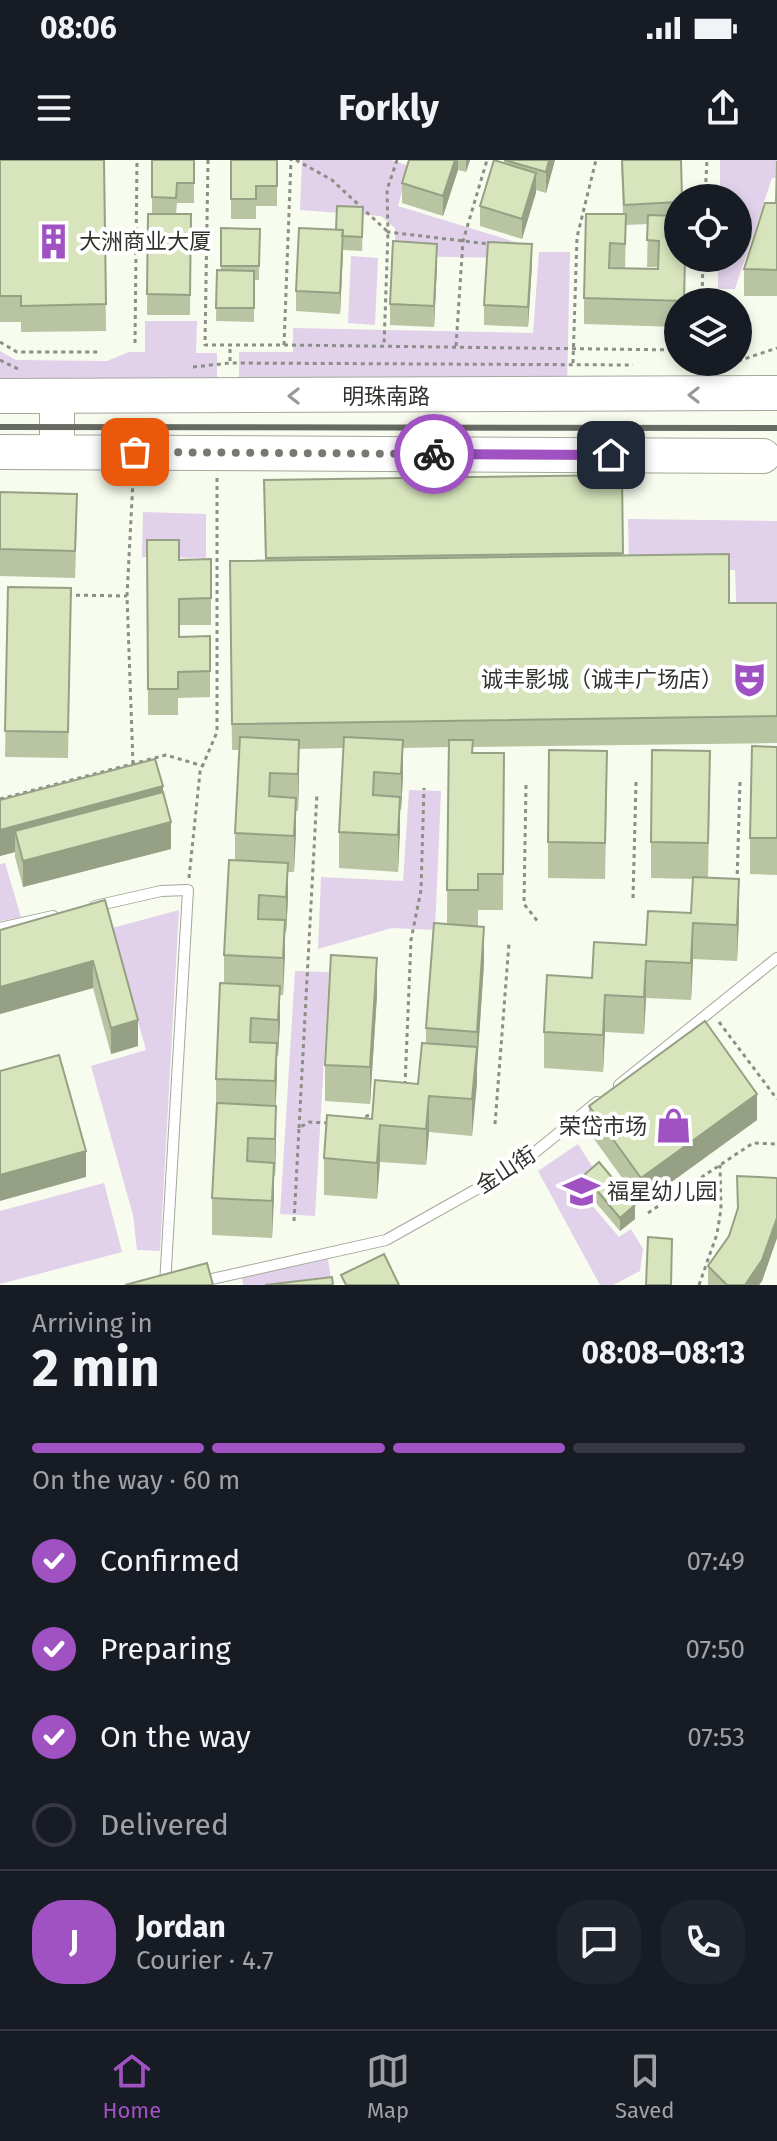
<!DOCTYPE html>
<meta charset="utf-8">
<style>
body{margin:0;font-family:"Fira Sans","Noto Sans SC",sans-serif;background:#20242c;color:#f1f3f6;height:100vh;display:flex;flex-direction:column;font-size:30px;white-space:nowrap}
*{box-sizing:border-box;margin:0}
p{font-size:26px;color:#9ea1a6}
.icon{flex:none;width:44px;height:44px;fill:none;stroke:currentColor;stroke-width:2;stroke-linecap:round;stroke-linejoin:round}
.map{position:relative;height:1125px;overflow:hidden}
.sheet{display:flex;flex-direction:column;background:#171b24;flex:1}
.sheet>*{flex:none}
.fabs{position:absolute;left:664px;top:24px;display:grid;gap:16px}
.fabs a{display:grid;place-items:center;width:88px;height:88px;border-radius:50%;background:#171b24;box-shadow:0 4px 12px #0003;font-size:40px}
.pin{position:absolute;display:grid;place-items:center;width:68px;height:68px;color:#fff;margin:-34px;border-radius:16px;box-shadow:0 4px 12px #0006}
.courier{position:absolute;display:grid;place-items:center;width:80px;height:80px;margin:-40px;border:6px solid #a152c2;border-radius:50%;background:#fff;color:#222;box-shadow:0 2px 10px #0007}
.headline em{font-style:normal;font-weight:700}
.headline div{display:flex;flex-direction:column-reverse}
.headline{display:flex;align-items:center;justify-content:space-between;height:136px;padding:0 32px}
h1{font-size:52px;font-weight:700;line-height:60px}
.bar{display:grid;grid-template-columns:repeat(4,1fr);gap:12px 8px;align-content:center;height:96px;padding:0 32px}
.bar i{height:10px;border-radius:6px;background:#363941}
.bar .active{background:#a152c2}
.bar p{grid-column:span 4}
.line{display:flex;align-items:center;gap:20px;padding:0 32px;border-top:2px solid #363941}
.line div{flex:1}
.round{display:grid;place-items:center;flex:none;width:84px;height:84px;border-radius:32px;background:#20242c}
ol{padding:0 32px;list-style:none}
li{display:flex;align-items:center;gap:24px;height:88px}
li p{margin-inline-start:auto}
li .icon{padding:8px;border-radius:50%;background:#a152c2;color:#fff;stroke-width:4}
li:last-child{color:#9ea1a6}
li i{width:44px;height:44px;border:4px solid #363941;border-radius:50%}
.status{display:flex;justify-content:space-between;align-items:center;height:56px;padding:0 40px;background:#171b24;direction:ltr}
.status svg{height:22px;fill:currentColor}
header{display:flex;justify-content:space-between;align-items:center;height:104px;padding:0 32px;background:#171b24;font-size:36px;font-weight:700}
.menu{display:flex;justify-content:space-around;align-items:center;height:112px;border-top:2px solid #363941;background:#171b24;font-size:22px;color:#9ea1a6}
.menu a{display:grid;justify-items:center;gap:4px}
.menu .active{color:#a152c2}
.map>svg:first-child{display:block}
.green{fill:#e2d1ea}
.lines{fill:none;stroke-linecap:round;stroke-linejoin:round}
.service-casing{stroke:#a3a89a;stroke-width:12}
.trunk-casing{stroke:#a3a89a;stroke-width:36}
.path{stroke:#8b8f86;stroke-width:3;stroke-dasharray:4 4;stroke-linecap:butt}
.service{stroke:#fff;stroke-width:10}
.trunk{stroke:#fff;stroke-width:34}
.rail{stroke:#686b63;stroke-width:6}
.wall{fill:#b9c4a2;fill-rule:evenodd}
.shaded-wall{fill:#96a084}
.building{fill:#d7e4bc;stroke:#96a084;stroke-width:2}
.oneway{stroke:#989996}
.done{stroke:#767971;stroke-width:8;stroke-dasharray:0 14.4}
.route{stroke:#a152c2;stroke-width:10}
.labels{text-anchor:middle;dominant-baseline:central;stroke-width:8;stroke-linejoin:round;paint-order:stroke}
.poi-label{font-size:22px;fill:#31332e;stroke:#fff;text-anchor:start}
.street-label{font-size:22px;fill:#31332e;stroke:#fff}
</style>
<div class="status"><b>08:06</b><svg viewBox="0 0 49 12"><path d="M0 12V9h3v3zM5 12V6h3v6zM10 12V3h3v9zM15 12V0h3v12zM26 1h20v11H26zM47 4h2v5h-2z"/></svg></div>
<header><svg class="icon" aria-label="menu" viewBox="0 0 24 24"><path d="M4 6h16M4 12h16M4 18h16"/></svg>Forkly<svg class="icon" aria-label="share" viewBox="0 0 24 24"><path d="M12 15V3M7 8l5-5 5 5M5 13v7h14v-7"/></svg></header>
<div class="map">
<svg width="777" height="1125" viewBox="0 0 777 1125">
<rect width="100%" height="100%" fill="#f7fcee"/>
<path class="green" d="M302,0H391L409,6L398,46L522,84L517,98L395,96V68L381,56L300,50Z
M720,0H777V18H772L735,129H718V98H738V38H720Z
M539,92H570L567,228H239V192H293V168L533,173Z
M351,96L378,98L375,165L348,163Z
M145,161H197L196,193H217V227H0V191L16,200L107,201L129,192H145Z
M143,352L206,354V398L142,397Z
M628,359L777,361V463H737L735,410H629Z
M409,630L441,631L435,770L392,768L318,789L321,717L403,721Z
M5,703L21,757L0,761V704Z
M179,750L160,1091L137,1090L133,1055L91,906L146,890L112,768Z
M295,811L329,812L315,1056L280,1054Z
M578,984L595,1011L578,1029L619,1077L631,1069L643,1089L640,1111L613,1125H600L538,1011Z
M104,1023L122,1092L0,1124V1051Z
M328,1099L332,1125H243L242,1117Z"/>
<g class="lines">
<defs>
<path id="service" d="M95,746L161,731L188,730L165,1125
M0,768L53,756
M619,925L777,798
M185,1125L386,1080L518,1006L597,942"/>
<path id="trunk" d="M0,236L777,233
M57,236V292
M0,292L763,296"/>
</defs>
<use href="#service" class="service-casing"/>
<use href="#trunk" class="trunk-casing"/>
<path class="path" d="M208,0L205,185H284L291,0
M296,0L332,20L388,72L384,186
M397,0L387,30L388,72L489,84
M705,38L707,0
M702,142L703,98
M0,182L17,192H101
M135,183L137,0
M284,185L678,190
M456,186L463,81L487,0
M0,200L18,209
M230,201V185
M738,201L777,188
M573,203L577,77L596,0
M713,205L735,202
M193,207L230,203L633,205
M68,435L127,436
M133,604L127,436L133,320
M526,625L524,744L539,763
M0,639L166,595L203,606
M189,718L200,612L217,572V317
M737,722L740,621
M633,738L636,622
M719,862L777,939
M405,925L411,780L421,730L424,628
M358,960L376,952
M495,964L509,783
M299,968L317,633
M648,1053L753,983L777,984
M294,1061L299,968L309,962L328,963
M699,1125L717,1074L721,1049L720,1005"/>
<use href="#service" class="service"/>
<use href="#trunk" class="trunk"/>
<path class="rail" d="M0,267L777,268"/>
</g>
<path class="wall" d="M0,0H104L106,171L21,172V162H0Z
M152,0H194V43H177L176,54H191L190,155H147L148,54H152Z
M231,0H277V46H256V59H231Z
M409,0H470L466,12L458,10L443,56L402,43V23Z
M504,0H555L546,33L536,30L522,79L480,66V46L504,3Z
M621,0L678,38V98L685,142H678V167L584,164V138L623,54ZM648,64L647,107H659L658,109L625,108L626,65Z
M777,1V136H744V109L776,43Z
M363,61L362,91L343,90L340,154L296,151V131L336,70Z
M221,68L260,69L259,120H254V162L216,161L217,110H221Z
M437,104L434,167L390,165V144Z
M532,104L528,167L484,165V145Z
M622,315L623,395L729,443H777V583L473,587V593H504L503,750H478V766L484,803L472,976L429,972L426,1005L380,1002L377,1039L324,1035V998L418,924L426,883V868L447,764L448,587L403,588V616L401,650H400L398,712L339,708V672L343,588L299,589V617L298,651H296L294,712H288V739L286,773H285L283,835H280V862L278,896H277L275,946L276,982L275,1016H274L272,1078L212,1075V1038L217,955H216V919L224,823V795L235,700V673L240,590H232L230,401L265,400L264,320Z
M0,332L77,361L75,418L0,416Z
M147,380L179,400L211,399V465H179V477L210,476V537L178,538V555H148Z
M8,427L71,428L68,598L5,597Z
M777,587V715L750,714V678Z
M710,627L708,717L739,756L737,801L693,799L691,840L646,838L644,874L605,872L603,912L544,908V872L592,818L646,785L691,753L693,719L651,718V682Z
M607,628L605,719L548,718V682Z
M163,632L171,689L23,727L15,697V692L0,696V640Z
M105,740L138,886L111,894L93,828L0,854Z
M377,835L370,944L325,941V905Z
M589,946L757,960L641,1044L589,972Z
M584,1015L635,1059L620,1071L584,1029Z
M777,1018V1078L762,1121L759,1125H708V1106Z"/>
<path class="shaded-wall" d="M455,0H458V10L443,56V36Z
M466,0H470L466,12Z
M549,0H555L546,33V12Z
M536,13V33L522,79V59Z
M343,70V91L340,154V133Z
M437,84V104L434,167V146Z
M532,84V104L528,167V147Z
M299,580V617L298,651V614Z
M403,580V616L401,650V614Z
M163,626V653L15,671V692L0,696V670Z
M400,637V673L398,712V675Z
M296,638V674L294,712V676Z
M171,662V689L23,727V701Z
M288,703V739L286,773V737Z
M739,719V756L737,801V765Z
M285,760V796L283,835V798Z
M693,763V799L691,840V803Z
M484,767V803L477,909V872Z
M377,798V835L370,944V907Z
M93,801V828L0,854V827Z
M646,801V838L644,874V837Z
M280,826V862L278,896V860Z
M605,835V872L603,912V875Z
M138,860V886L111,894V868Z
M277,883V919L275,958V921Z
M477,887V924L472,976V939Z
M757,934V960L641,1044V1018Z
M429,936V972L426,1005V969Z
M276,946V982L275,1016V979Z
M380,965V1002L377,1039V1003Z
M86,991V1017L0,1041V1015Z
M274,1003V1039L272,1078V1041Z
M635,1045V1059L620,1071V1058Z
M777,1058V1078L762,1121L759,1125H745Z"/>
<path class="building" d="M0,0H104L106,144L21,146V136H0Z
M152,0H194V23H177L176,38L152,37Z
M231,0H277V26H256V39H231Z
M409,0H455L443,36L402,23Z
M494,0L536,13L522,59L480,46Z
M504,0H549L546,12Z
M622,0H681L682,38H678V42L624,45Z
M777,1V110L744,109L765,43H776Z
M337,46L363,47L362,77L342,76L343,70H336Z
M148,54H191L190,135L147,134Z
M586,54H626L625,84L610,83L609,108L658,109L659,81L647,80L648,55L678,56V98H685L684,141L584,138Z
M221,68L260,69L259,106H221Z
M299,68L343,70L340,133L296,131Z
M393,81L437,84L434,146L390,144Z
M488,82L532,84L528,147L484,145Z
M217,110L254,111V148H216Z
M622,315L623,393L266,398L264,320Z
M0,332L77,334L75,391L0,389Z
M147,380H179V400L211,399V438L179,439V477L210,476V511L178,512V529H148Z
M729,394V443H777V556L232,564L230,401Z
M8,427L71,428L68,572L5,571Z
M240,577L299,580L298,614L270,613L269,636L296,638L294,676L235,673Z
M344,577L403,580L401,614L374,612L373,635L400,637L398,675L339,672Z
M449,580H473L472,593H504L503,714H478V730H447Z
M752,586L777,587V678H750Z
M549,590L607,591L605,683L548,682Z
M652,590L710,591L708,683L651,682Z
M155,599L163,626L0,670V640Z
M163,632L171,662L23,701L15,671Z
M229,700L288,703L286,737L259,735L258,759L285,760L283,798L224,795Z
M693,717L739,719L737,765L693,763L691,803L646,801L644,837L605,835L603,875L544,872L547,815L592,818L594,782L646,785L648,751L691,753Z
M105,740L138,860L111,868L93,801L0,827V770Z
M434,763L484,767L477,872L426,868Z
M331,795L377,798L370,907L325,905Z
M220,823L280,826L278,860L251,858L250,882L277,883L275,921L216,919Z
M705,861L757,934L641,1018L589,946Z
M422,883L477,887L472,939L429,936L426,969L380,965L377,1003L324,998L327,955L372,959L375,920L418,924Z
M59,895L86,991L0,1015V911Z
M217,943L276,946L275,979L248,978L247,1001L274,1003L272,1041L212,1038Z
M599,1002L635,1045L620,1058L584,1015Z
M737,1016L777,1018V1058L762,1100L745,1125H727L708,1106L729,1076L738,1048Z
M648,1077L672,1079L671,1125H646Z
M384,1094L399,1125H346L341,1115Z
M207,1103L213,1125H125Z
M332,1117L333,1125H265Z"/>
<defs><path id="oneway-chevron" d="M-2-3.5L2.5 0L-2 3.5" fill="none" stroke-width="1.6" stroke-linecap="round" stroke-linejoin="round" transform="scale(2)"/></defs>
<g class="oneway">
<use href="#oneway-chevron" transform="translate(694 235) rotate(180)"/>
<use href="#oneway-chevron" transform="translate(294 236) rotate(180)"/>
</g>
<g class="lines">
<path class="done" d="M135,292L434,294"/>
<path class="route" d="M434,294L611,295"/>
</g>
<defs>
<symbol id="building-bare" viewBox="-9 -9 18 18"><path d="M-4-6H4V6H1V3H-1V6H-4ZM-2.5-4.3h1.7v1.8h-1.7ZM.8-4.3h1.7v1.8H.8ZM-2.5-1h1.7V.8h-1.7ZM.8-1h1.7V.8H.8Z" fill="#a152c2" stroke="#fff" stroke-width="2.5" paint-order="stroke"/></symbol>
<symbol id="theatre-bare" viewBox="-9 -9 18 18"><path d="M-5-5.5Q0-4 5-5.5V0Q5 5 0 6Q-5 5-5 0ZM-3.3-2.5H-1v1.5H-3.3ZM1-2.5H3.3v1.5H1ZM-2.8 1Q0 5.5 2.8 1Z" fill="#a152c2" stroke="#fff" stroke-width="2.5" paint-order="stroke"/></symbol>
<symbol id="shop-bare" viewBox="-9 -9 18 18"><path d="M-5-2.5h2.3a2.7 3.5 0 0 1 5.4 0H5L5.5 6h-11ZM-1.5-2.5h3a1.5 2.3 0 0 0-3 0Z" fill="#a152c2" stroke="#fff" stroke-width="2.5" paint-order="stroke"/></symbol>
<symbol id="school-bare" viewBox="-9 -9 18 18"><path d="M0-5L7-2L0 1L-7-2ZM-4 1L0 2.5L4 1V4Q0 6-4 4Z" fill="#a152c2" stroke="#fff" stroke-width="2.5" paint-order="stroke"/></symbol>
</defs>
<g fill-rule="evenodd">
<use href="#building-bare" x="28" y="56" width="51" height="51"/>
<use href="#theatre-bare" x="724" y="494" width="51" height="51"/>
<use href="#shop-bare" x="648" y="940" width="51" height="51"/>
<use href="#school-bare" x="556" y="1006" width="51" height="51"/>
</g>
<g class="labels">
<g class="poi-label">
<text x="79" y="81">大洲商业大厦</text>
<text x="723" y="519" text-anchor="end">诚丰影城（诚丰广场店）</text>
<text x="647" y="966" text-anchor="end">荣岱市场</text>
<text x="607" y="1031">福星幼儿园</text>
</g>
<g class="street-label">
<text x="386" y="236">明珠南路</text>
<text transform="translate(506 1010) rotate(-33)">金山街</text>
</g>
</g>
</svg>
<div class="fabs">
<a><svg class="icon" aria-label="locate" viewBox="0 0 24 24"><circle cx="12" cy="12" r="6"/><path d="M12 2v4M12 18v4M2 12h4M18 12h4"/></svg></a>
<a><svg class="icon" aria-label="layers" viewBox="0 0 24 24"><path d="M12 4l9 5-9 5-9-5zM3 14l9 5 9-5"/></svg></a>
</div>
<div class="pin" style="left:135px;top:292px;background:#ea580c"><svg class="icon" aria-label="bag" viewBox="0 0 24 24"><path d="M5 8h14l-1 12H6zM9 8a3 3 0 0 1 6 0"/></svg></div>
<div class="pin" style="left:611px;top:295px;background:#1f2937"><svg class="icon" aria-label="home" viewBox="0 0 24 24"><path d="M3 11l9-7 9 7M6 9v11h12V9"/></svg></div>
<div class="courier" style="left:434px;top:294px"><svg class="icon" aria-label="bike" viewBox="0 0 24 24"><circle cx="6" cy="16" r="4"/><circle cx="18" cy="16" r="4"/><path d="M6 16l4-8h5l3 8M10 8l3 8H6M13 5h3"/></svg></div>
</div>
<section class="sheet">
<div class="headline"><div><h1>2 min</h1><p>Arriving in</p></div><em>08:08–08:13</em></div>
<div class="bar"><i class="active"></i><i class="active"></i><i class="active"></i><i></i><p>On the way · 60 m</p></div>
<ol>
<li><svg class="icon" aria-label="check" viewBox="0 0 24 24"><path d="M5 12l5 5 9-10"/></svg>Confirmed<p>07:49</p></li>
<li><svg class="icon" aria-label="check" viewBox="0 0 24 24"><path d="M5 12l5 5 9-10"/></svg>Preparing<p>07:50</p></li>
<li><svg class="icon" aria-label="check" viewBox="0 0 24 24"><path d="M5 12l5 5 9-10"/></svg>On the way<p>07:53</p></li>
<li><i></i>Delivered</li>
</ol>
<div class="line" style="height:144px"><b class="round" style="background:#a152c2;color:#fff">J</b><div><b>Jordan</b><p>Courier · 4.7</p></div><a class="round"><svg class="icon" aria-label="chat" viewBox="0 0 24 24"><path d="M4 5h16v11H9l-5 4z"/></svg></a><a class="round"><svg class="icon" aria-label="phone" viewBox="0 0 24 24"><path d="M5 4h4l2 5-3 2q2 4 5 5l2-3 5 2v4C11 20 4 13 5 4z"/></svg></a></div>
</section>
<nav class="menu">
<a class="active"><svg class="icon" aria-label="home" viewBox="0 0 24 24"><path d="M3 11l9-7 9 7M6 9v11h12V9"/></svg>Home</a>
<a><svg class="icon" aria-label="map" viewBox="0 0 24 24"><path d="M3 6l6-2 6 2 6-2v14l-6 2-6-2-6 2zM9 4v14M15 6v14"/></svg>Map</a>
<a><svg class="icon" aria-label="saved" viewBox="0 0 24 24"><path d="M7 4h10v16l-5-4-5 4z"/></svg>Saved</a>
</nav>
